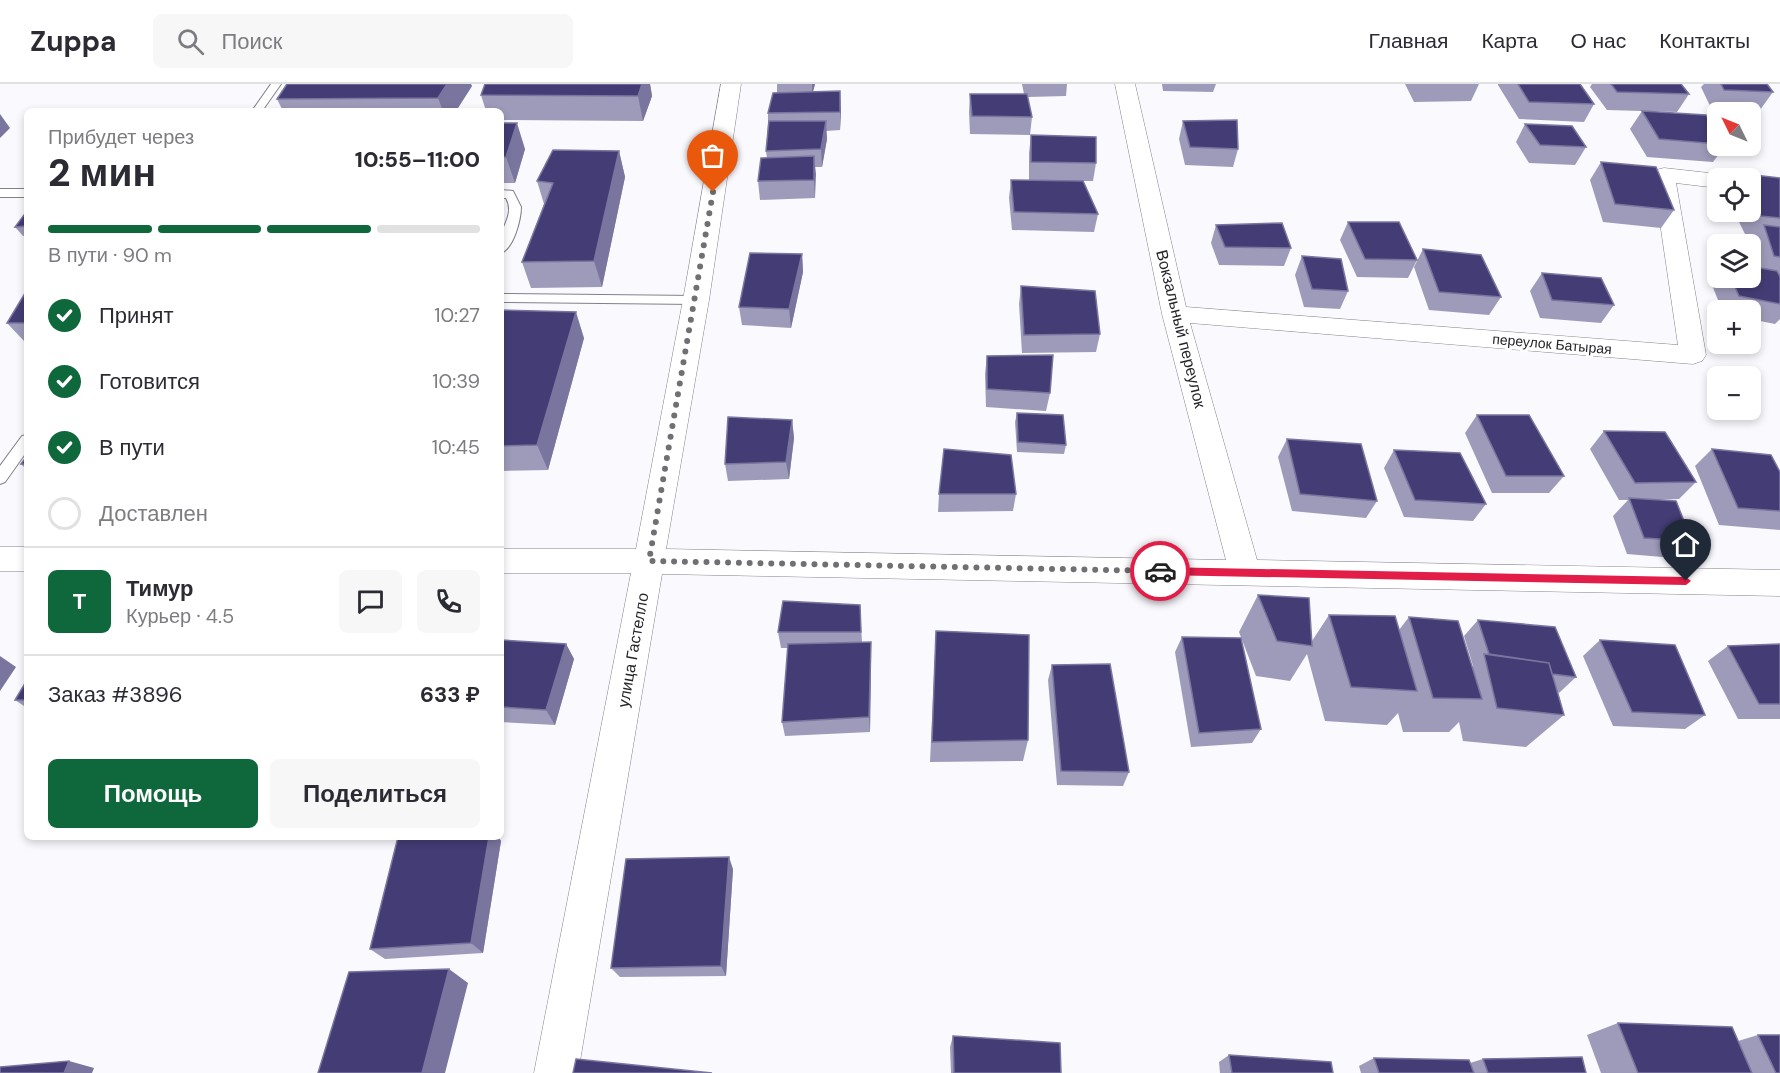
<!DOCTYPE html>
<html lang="ru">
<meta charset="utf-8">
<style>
body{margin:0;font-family:"DM Sans",sans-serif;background:#f7f7f7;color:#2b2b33;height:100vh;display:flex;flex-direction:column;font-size:22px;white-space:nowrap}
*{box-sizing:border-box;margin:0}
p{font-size:20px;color:#7c7c81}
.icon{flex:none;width:33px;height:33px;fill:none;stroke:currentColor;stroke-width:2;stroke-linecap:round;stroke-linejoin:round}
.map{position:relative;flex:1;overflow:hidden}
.details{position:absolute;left:24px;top:24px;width:480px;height:732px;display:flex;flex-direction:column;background:#fff;border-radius:9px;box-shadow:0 3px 9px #0003}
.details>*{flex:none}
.needle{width:39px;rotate:313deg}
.controls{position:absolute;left:1707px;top:18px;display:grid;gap:12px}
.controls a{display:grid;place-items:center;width:54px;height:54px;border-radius:9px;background:#fff;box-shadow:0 3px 9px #0003;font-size:30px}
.pin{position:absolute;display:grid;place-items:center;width:51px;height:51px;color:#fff;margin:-62px -26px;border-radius:50% 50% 50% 0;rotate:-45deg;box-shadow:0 0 6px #0007}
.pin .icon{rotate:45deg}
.courier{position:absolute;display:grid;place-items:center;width:60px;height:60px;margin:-30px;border:4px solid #e11d48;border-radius:50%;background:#fff;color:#222;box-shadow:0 2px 8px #0007}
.summary em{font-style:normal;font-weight:800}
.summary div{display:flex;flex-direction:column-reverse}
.summary{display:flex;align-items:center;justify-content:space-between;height:102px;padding:0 24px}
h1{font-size:39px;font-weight:800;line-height:45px}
.bar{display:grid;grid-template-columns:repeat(4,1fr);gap:9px 6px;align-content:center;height:72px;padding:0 24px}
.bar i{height:8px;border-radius:4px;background:#e1e1e2}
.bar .selected{background:#0f683b}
.bar p{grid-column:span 4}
.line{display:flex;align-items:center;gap:15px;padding:0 24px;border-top:2px solid #e1e1e2}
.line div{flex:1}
.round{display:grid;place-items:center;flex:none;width:63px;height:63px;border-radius:9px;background:#f7f7f7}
ol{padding:0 24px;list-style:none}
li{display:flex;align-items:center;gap:18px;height:66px}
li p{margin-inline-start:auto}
li .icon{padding:6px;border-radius:50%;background:#0f683b;color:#fff;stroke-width:4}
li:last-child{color:#7c7c81}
li i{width:33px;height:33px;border:3px solid #e1e1e2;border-radius:50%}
.cta{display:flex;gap:12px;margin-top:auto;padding:12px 24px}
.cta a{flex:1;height:69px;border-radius:9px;background:#0f683b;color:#fff;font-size:24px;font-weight:800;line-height:69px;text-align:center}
.cta a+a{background:#f7f7f7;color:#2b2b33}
header{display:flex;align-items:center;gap:36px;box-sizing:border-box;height:84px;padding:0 30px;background:#fff;border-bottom:2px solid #e1e1e2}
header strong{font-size:28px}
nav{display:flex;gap:33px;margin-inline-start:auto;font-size:21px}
.search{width:420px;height:54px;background:#f7f7f7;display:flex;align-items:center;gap:15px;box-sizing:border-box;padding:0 21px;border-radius:9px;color:#7c7c81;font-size:22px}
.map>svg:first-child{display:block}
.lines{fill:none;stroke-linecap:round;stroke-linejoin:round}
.service-casing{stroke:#81818b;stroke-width:2}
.minor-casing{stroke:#81818b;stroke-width:1}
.service{fill:#fff;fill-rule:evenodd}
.minor{fill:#fff;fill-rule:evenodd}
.wall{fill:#9e9bba}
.shaded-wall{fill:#7a759e}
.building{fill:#443d75;stroke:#7a759e;stroke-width:1.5}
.route{fill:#e11d48}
.done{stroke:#6f6f74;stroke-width:6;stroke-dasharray:0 10.8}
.labels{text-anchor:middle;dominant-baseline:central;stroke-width:6;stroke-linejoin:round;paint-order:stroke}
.far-street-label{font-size:14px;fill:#252529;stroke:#fff}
.street-label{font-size:16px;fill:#252529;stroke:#fff}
</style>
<header>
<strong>Zuppa</strong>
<div class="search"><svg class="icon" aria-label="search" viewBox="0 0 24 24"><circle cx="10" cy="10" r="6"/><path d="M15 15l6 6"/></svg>Поиск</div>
<nav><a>Главная</a><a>Карта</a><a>О нас</a><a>Контакты</a></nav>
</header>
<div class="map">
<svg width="1780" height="989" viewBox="0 0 1780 989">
<rect width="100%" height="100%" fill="#f9f9fe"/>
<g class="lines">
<defs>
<path id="service" d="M271,0H281L262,27H252Z
M0,105H27V113H0Z
M501,106L513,107L521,123C521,135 514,164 501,169C501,164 500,158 501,153C504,138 514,129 506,114H501Z
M501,210L696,212L703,216L696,220L501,218Z
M27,351V367L5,398L0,400V382L22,352Z"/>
<path id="minor" d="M721,0H741L709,216L666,465L1226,476L1162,230L1115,0H1135L1186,223L1678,261L1653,91L1656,86L1664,84L1718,90L1727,94H1718V104L1676,99L1706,271L1702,277L1693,280L1190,239L1257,476L1780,486V512L662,490L578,989H534L631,489H501V465H636L683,216Z
M0,463H27V487H0Z"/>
</defs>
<use href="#service" class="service-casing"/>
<use href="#minor" class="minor-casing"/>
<use href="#service" class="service"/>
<use href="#minor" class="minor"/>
</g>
<path class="wall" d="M485,0H650L652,12L643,37L501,36V27H486L481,11Z
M777,0H815L813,7L841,25L840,46L826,47L827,55L822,83H815V114L760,116L758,97L767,74L766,67L768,38V29L777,8Z
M1022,0H1067L1066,12L1028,13L1032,33L1030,51L970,50L969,28L970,10H1024Z
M1162,0H1216L1213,8L1163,7Z
M1405,0H1479L1471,17L1414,18Z
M1498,0H1580L1594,20L1584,38L1519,35L1498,1Z
M1592,0H1681L1689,10L1677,28L1607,26L1590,3Z
M1704,0H1767L1773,8L1760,26L1711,24L1701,3Z
M472,2L456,27H283L277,15Z
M1642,27L1718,48V62H1725L1713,78L1647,73L1630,45Z
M1183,37L1238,65L1233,83L1185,81L1179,55Z
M501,39L525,65L515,99H501Z
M1525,40L1586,63L1575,81L1529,79L1516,58Z
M1031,51L1096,79L1093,97H1083L1098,130L1094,148L1012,146L1009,114L1011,96H1029V69Z
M619,67L625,93L602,203L531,204L522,178L544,120L537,97Z
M1601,78L1674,126L1661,144L1603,138L1590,96Z
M1737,89L1780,94V235L1775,240L1750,235V226H1722L1710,196L1718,186V194H1750L1757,183L1750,160L1749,159L1756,151L1745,150L1734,128H1750V94H1733Z
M27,127V152H23L15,143Z
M1348,138L1417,176L1408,194L1357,193L1340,156Z
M1216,141L1291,164L1284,182L1219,181L1211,159Z
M1423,165L1501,213L1489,231L1429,226L1414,183Z
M802,170L803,188L791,244L742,241L739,223Z
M1302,172L1348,207L1340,225L1304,223L1295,191Z
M1542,189L1614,221L1601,239L1540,234L1530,207Z
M1021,202L1100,250L1096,268L1022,269L1019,220Z
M27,206V257H24L7,239Z
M501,230L584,254L548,386L501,387Z
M987,272L1050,309L1046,327L986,323L985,290Z
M1017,329L1066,361L1064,370L1017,368L1015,338Z
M1477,331L1564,392L1549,409H1492L1465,349Z
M792,336L794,354L789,395L728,397L725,380Z
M1604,347L1696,398L1679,415L1653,416L1692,457L1674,474L1627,470L1613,432L1628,416H1619L1590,365Z
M1287,355L1377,417L1366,434L1292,427L1278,373Z
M1712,365L1780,388V446L1719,441L1695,382Z
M1394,366L1486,420L1473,437L1404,433L1384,384Z
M27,372V386L21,380Z
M939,410H1016L1013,427L938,428Z
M1258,511L1312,557L1329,531L1399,546L1409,533L1472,583L1473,582L1464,552L1478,536L1576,593L1559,609L1558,608L1564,631L1526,663L1463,657L1459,638L1449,648H1403L1398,629L1387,641L1325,637L1307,570L1290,597L1256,592L1239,548Z
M860,521L862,559L871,574L870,648L785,652L782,638L788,564H781L778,548Z
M936,547L1028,656L1023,677L930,678Z
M1182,553L1261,645L1252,659L1191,663L1175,568Z
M501,556L566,560L574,575L555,641L501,638Z
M1600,556L1705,631L1685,645L1613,642L1583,572Z
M1780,560V635H1738L1708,577L1728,562Z
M1052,581L1129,688L1123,702L1057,701L1048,596Z
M27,596V624L15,616Z
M398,753H498L501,757L483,869L385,875L370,865Z
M733,785L726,892L620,893L611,884Z
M1618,939L1738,957L1758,951L1780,989H1601L1587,951Z
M953,952L1061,989H951L950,963Z
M1229,971L1333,989H1220L1219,978Z
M1374,974L1470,979L1483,975L1586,989H1361L1359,982Z"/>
<path class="shaded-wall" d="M447,0H471L472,2L456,27H443L438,14Z
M642,0H650L652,12L643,37L638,12Z
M812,0H815L812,12Z
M840,7L841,25L840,46Z
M0,30L10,44L0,54Z
M826,37L827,55L822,83L821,65Z
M517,39L525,65L515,99L506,73Z
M619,67L625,93L602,203L594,177Z
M814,72L816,90L815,114L814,96Z
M802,170L803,188L791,244L789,225Z
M576,228L584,254L548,386L537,361Z
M792,336L794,354L789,395L786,378Z
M871,558V574L870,648L869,633Z
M566,560L574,575L555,641L546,626Z
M0,572L16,583L0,607Z
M489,753H498L501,757L483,869L471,859Z
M729,773L733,785L726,892L721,882Z
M449,885L468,899L445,989H422Z
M69,977L94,984L92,989H64Z"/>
<path class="building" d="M287,0H447L438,14L277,15Z
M485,0H642L638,12L481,11Z
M1518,0H1580L1594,20L1529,18Z
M1611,0H1681L1689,10L1617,8Z
M1721,0H1767L1773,8L1724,6Z
M840,7V28L768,29L773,9Z
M970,10H1027L1032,33L972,32Z
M1642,27L1706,31L1718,48V60L1659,55Z
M1237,36L1238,65L1190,63L1183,37Z
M769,37H826L821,65L766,67Z
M501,39H517L506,73H501Z
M1525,40L1572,42L1586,63L1540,61Z
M1031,51L1096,53V79L1031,78Z
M553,66L619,67L594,177L522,178L553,99L537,97Z
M814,72V96L758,97L761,74Z
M1601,78L1656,83L1674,126L1615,120Z
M1737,89L1780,94V134L1760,132L1750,114V94H1740Z
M1011,96L1083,97L1098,130L1014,128Z
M27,127V142L15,143Z
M1348,138H1399L1417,176L1365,175Z
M1282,139L1291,164L1225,163L1216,141Z
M1764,141L1780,143V173L1774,172Z
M1423,165L1481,171L1501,213L1439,208Z
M750,169L802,170L789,225L739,223Z
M1302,172L1341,175L1348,207L1312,205Z
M1750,182L1777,187L1780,193V220L1739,212L1731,194H1750Z
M1542,189L1601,194L1614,221L1552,216Z
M1021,202L1095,207L1100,250L1024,251Z
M27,206V239H7Z
M502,226L576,228L537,361L501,362V230Z
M1053,271L1050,309L987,305V272Z
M1017,329L1063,331L1066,361L1018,358Z
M1477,331H1529L1564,392H1506Z
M728,333L792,336L786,378L725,380Z
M1604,347L1665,348L1696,398L1635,399Z
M1287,355L1361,360L1377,417L1300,410Z
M944,365L1011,371L1016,410H939Z
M1712,365L1771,371L1780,388V427L1738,424Z
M1394,366L1460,369L1486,420L1415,416Z
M27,372V380H21Z
M1629,414L1676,417L1692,457L1644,454Z
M1258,511L1309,514L1312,562L1277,557Z
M783,517L860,521L861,548H778Z
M1329,531L1395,532L1417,607L1351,603Z
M1409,533L1458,537L1482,615L1433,614Z
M1478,536L1555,543L1576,593L1552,590L1549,579L1489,570Z
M936,547L1029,551L1028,656L932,658Z
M1182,553L1241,554L1261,645L1199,649Z
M501,556L566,560L546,626L501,623Z
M1600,556L1675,561L1705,631L1632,628Z
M871,558L869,633L782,638L788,560Z
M1780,560V620H1759L1728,562Z
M1484,570L1549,579L1564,631L1497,624Z
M1110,580L1129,688L1061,687L1052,581Z
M27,596V616H15Z
M398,753H489L471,859L370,865Z
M729,773L721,882L611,884L626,775Z
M449,885L422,989H318L349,888Z
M1618,939L1732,943L1752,989H1638Z
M1758,951H1780V989H1776Z
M953,952L1060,959L1061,989H954Z
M1229,971L1331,978L1333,989H1232Z
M1582,973L1586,989H1488L1483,975Z
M1374,974L1469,976L1474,989H1379Z
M576,975L712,989H573Z
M69,977L64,989H0V983Z"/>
<path class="route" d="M1160,483L1686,493L1691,497L1686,501L1160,491L1155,487Z"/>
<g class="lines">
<path class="done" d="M713,108L649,477L1160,487"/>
</g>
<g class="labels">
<g class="far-street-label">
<text transform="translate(1552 260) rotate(5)">переулок Батырая</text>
</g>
<g class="street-label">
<text transform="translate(1181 245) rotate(76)">Вокзальный переулок</text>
<text transform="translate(633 566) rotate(-80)">улица Гастелло</text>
</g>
</g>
</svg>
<div class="controls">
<a><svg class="needle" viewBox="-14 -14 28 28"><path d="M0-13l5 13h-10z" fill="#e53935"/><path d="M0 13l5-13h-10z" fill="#7c7c81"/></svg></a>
<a><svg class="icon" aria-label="locate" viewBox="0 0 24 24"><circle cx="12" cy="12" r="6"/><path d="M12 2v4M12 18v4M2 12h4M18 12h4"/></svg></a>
<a><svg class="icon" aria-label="layers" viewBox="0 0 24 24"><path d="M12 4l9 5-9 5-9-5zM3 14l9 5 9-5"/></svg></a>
<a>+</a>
<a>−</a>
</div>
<div class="pin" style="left:713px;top:108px;background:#ea580c"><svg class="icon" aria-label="bag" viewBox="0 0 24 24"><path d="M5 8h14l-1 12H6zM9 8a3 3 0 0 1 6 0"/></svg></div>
<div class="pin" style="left:1686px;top:497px;background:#1f2937"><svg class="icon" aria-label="home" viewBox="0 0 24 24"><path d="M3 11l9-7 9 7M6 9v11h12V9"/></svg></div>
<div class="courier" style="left:1160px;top:487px"><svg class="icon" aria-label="car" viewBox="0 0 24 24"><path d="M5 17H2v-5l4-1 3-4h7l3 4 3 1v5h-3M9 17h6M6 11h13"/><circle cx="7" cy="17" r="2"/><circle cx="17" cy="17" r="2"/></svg></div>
<section class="details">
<div class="summary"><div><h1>2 мин</h1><p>Прибудет через</p></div><em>10:55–11:00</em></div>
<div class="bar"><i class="selected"></i><i class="selected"></i><i class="selected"></i><i></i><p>В пути · 90 m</p></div>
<ol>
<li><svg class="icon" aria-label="check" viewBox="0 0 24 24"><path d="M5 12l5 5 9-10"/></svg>Принят<p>10:27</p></li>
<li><svg class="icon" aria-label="check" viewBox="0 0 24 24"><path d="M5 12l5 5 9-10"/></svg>Готовится<p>10:39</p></li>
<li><svg class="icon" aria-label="check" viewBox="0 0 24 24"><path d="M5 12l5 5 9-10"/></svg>В пути<p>10:45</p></li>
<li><i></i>Доставлен</li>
</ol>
<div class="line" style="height:108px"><b class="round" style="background:#0f683b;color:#fff">Т</b><div><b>Тимур</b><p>Курьер · 4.5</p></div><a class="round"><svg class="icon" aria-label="chat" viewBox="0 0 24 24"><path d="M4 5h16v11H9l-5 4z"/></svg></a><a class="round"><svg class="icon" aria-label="phone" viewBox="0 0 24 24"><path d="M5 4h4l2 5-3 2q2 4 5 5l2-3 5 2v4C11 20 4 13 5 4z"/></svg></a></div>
<div class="line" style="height:78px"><div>Заказ #3896</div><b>633 ₽</b></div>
<div class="cta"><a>Помощь</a><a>Поделиться</a></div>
</section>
</div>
